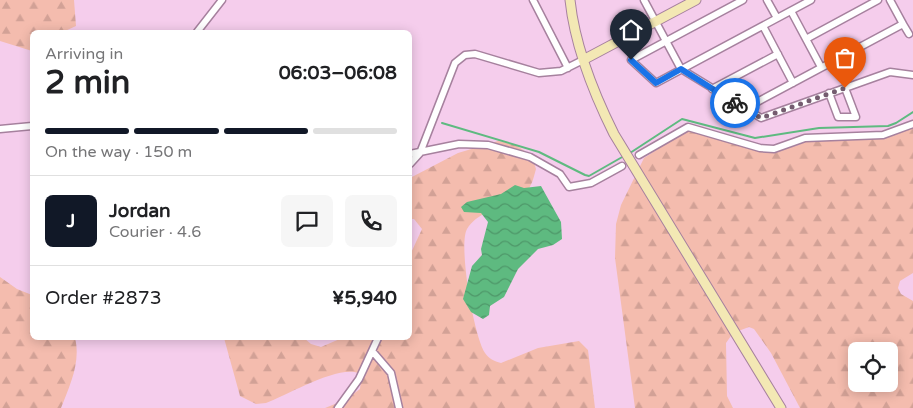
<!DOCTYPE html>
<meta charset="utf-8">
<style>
body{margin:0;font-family:"Varela Round",sans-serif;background:#f6f6f6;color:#202124;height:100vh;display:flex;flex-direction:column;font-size:19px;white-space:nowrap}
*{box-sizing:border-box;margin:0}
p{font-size:16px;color:#757577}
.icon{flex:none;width:28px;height:28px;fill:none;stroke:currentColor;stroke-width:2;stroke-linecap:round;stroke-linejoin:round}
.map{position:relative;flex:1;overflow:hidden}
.drawer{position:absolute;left:30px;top:30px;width:382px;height:310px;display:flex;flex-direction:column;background:#fff;border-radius:8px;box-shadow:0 2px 12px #0003}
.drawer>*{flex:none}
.buttons{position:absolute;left:848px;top:342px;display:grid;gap:10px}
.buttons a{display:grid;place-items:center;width:50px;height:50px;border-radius:8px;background:#fff;box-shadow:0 2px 12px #0003;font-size:25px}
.pin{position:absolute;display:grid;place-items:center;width:42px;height:42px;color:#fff;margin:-51px -21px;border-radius:50% 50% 50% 0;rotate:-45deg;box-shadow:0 0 5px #0007}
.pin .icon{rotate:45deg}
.courier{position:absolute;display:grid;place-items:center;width:50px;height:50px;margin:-25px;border:4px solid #1a73e8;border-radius:50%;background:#fff;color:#222;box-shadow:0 1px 6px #0007}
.headline em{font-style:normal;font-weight:700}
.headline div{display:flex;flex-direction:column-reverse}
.headline{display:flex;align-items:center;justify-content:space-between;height:85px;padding:0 15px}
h1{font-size:32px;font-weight:700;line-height:38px}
.bar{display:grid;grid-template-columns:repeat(4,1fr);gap:8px 5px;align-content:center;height:60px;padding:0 15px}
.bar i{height:6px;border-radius:4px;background:#e0e0e0}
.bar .on{background:#111827}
.bar p{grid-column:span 4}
.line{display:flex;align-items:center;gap:12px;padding:0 15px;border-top:1px solid #e0e0e0}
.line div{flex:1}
.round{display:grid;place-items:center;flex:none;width:52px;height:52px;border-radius:8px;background:#f6f6f6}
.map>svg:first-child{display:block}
.forest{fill:url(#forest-firs);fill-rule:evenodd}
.water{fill:url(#water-waves)}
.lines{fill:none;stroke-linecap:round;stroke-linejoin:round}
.stream{stroke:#5eba80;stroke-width:2}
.street-casing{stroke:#a6819e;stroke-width:9}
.secondary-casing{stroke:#a6819e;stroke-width:11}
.street{stroke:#fff;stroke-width:6}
.secondary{stroke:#f3e8b4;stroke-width:9}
.done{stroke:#745c6f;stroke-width:5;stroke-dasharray:0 9}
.route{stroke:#1a73e8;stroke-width:6}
</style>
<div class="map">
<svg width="913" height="408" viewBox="0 0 913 408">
<defs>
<pattern id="forest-firs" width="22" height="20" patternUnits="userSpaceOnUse" patternTransform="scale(1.25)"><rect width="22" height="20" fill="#f4bcae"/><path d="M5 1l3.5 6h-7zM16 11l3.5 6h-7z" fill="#d2a196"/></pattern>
<pattern id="water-waves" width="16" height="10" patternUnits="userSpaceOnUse" patternTransform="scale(1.25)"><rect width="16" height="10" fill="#5eba80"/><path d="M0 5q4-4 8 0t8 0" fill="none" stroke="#4e9769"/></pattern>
</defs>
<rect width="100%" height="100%" fill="#f5cdec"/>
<path class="forest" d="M0,0H74L76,26L63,32H32V51L0,41Z
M913,119V273L900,281L898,288L901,294L913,301V408H800L771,353L754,329L749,327L733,333L726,343L727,396L733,408H635L615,258L616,224L621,205L644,158L689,129C718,137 748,146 778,149C792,150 806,140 819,138C854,132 884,147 913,119ZM856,351H889V384H856Z
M498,141C515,143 532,151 536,169C534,176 532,187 525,193C509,208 480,208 467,229C458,245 474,337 485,353C489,359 494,361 501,363L538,348L579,341L588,350L595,408H325L345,400L360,389L361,378L358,373C338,365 287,395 266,403L256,404L240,396L224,338H304L311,344L321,347L342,338H410V255L422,229L414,219H410V178L458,153Z
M0,277L17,289L32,295V338H75C81,362 70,385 61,408H0Z"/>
<path class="water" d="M515,185L524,188L541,186L561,222L562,239L553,245L538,249L518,269L504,297L490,306L489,315L483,319L471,312L463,299L472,266L482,255L481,249L488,222L481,213L464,212L461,207L467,202L501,194Z"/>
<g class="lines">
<path class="stream" d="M442,123L539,152L585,175L589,176L624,156
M630,153L682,119L755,138L819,128L888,126L896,123L913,112"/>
<defs>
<path id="street" d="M533,0L568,68
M644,0L681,69L761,118L890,72L913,75
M743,0L631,60L656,83L811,0
M767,0L777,18
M791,11L821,67
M903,24L909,34
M763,26L793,83
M197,32L222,0
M806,39L878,0
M712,89L778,54
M829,93L838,117H856L845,88
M744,109L903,24L890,0
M0,129L32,126
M410,154L459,144L488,145L530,157L560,174L569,187L591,183L622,166
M639,155L688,127L760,148L774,149L805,138L883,135L913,124
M410,164L420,153L455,63L465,55L475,54L539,73L561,71L583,60
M373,352L391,373L399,408
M338,408L359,379L378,338"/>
<path id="secondary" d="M570,0C575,47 593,92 614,134L781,408
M583,60L696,0"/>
</defs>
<use href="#street" class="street-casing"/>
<use href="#secondary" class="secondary-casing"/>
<use href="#street" class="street"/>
<use href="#secondary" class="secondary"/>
</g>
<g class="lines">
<path class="done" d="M735,103L761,118L845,88"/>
<path class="route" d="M631,60L656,83L681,69L735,103"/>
</g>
</svg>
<div class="buttons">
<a><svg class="icon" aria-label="locate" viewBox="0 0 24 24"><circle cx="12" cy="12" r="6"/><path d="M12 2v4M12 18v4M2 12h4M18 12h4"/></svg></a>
</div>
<div class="pin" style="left:845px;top:88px;background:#ea580c"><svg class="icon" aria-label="bag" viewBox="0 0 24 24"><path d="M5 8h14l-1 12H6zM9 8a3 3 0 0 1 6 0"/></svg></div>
<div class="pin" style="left:631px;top:60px;background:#1f2937"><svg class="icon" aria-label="home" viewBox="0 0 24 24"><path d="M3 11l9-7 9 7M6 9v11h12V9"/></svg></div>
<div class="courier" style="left:735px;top:103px"><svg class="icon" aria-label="bike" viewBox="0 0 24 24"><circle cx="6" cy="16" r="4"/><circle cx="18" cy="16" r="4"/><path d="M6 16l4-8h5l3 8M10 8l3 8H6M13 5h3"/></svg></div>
<section class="drawer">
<div class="headline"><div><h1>2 min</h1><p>Arriving in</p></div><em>06:03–06:08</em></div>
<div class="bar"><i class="on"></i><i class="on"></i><i class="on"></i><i></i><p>On the way · 150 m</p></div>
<div class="line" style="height:90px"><b class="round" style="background:#111827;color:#fff">J</b><div><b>Jordan</b><p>Courier · 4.6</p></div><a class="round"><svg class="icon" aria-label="chat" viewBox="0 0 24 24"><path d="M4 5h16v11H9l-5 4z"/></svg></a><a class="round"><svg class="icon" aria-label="phone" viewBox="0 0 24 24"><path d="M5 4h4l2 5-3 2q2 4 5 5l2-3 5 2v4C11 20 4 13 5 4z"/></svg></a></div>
<div class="line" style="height:65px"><div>Order #2873</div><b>¥5,940</b></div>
</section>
</div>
